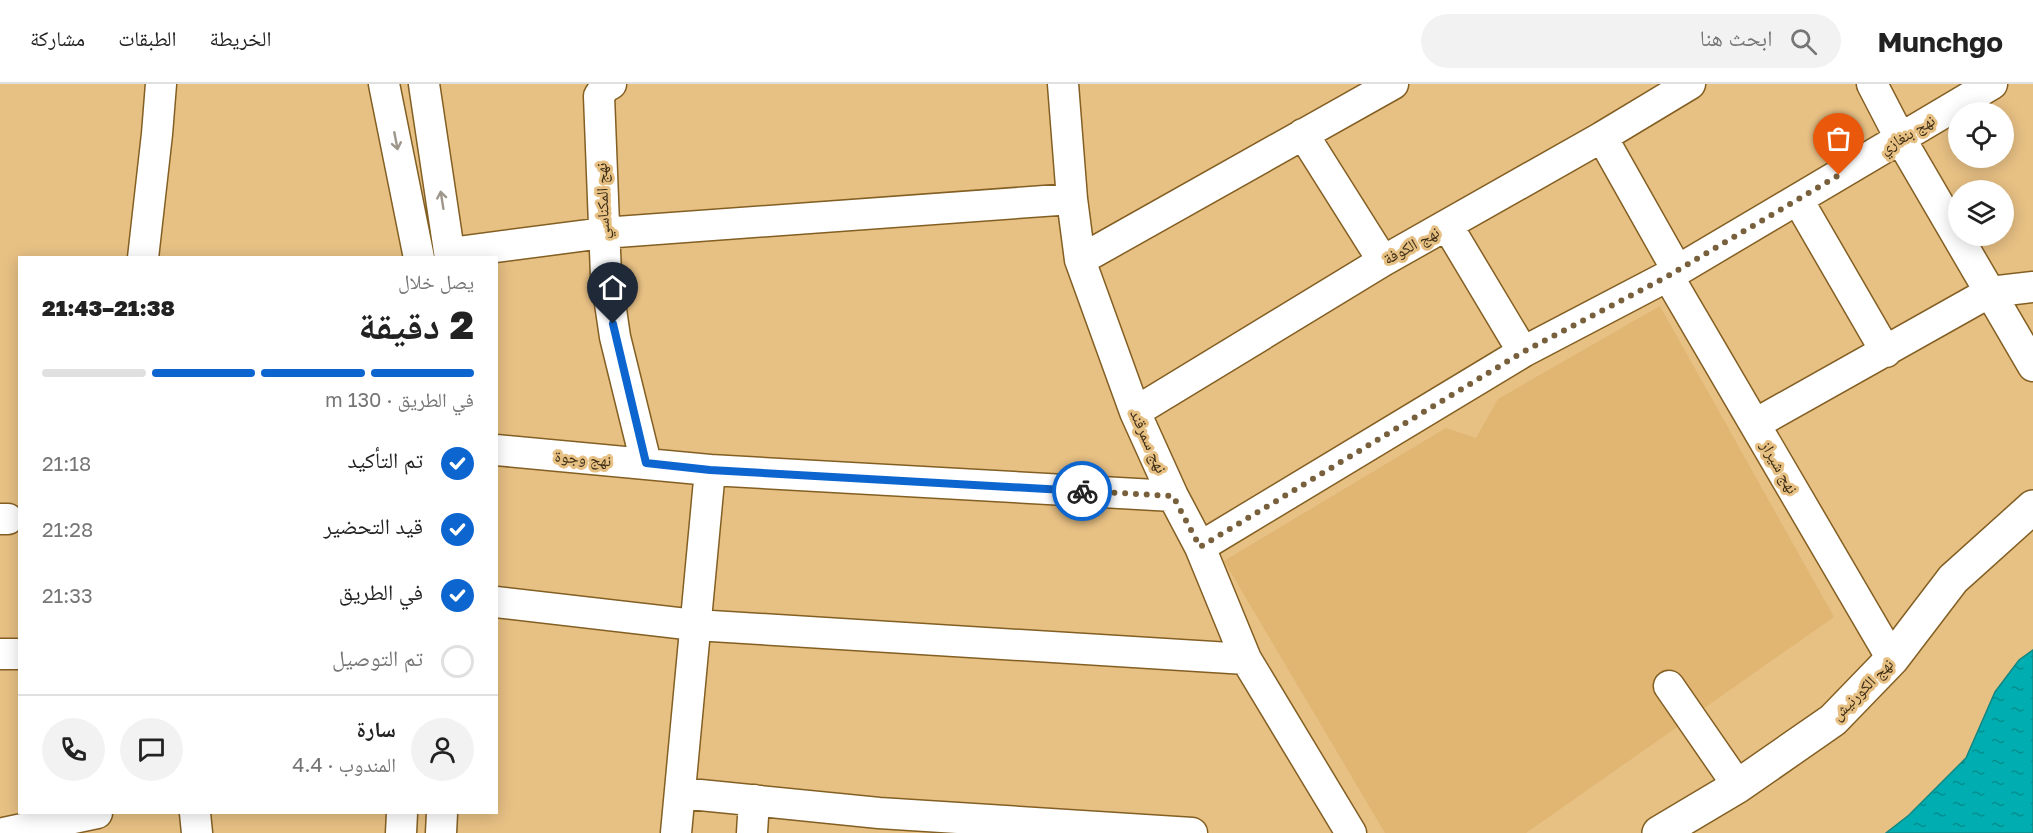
<!DOCTYPE html>
<html lang="ar">
<meta charset="utf-8">
<style>
body{margin:0;font-family:"Golos Text","Noto Naskh Arabic",sans-serif;background:#f2f2f2;color:#222;direction:rtl;height:100vh;display:flex;flex-direction:column;font-size:22px;white-space:nowrap}
*{box-sizing:border-box;margin:0}
p{font-size:20px;color:#767676}
.icon{flex:none;width:33px;height:33px;fill:none;stroke:currentColor;stroke-width:2;stroke-linecap:round;stroke-linejoin:round}
.map{position:relative;flex:1;overflow:hidden;direction:ltr}
.sheet{position:absolute;left:18px;top:172px;width:480px;height:558px;display:flex;flex-direction:column;background:#fff;border-radius:0px;box-shadow:0 3px 15px #0003;direction:rtl}
.sheet>*{flex:none}
.controls{position:absolute;left:1948px;top:18px;display:grid;gap:12px}
.controls a{display:grid;place-items:center;width:66px;height:66px;border-radius:50%;background:#fff;box-shadow:0 3px 15px #0003;font-size:30px}
.pin{position:absolute;display:grid;place-items:center;width:51px;height:51px;color:#fff;margin:-62px -26px;border-radius:50% 50% 50% 0;rotate:-45deg;box-shadow:0 0 6px #0007}
.pin .icon{rotate:45deg}
.courier{position:absolute;display:grid;place-items:center;width:60px;height:60px;margin:-30px;border:4px solid #0d65cf;border-radius:50%;background:#fff;color:#222;box-shadow:0 2px 8px #0007}
.headline em{font-style:normal;font-weight:800}
.headline div{display:flex;flex-direction:column-reverse}
.headline{display:flex;align-items:center;justify-content:space-between;height:102px;padding:0 24px}
h1{font-size:39px;font-weight:800;line-height:45px}
.bar{display:grid;grid-template-columns:repeat(4,1fr);gap:9px 6px;align-content:center;height:72px;padding:0 24px}
.bar i{height:8px;border-radius:4px;background:#e0e0e0}
.bar .active{background:#0d65cf}
.bar p{grid-column:span 4}
.line{display:flex;align-items:center;gap:15px;padding:0 24px;border-top:2px solid #e0e0e0}
.line div{flex:1}
.round{display:grid;place-items:center;flex:none;width:63px;height:63px;border-radius:32px;background:#f2f2f2}
ol{padding:0 24px;list-style:none}
li{display:flex;align-items:center;gap:18px;height:66px}
li p{margin-inline-start:auto}
li .icon{padding:6px;border-radius:50%;background:#0d65cf;color:#fff;stroke-width:4}
li:last-child{color:#767676}
li i{width:33px;height:33px;border:3px solid #e0e0e0;border-radius:50%}
header{display:flex;align-items:center;gap:36px;box-sizing:border-box;height:84px;padding:0 30px;background:#fff;border-bottom:2px solid #e0e0e0}
header strong{font-size:28px}
nav{display:flex;gap:33px;margin-inline-start:auto;font-size:21px}
.search{width:420px;height:54px;background:#f2f2f2;display:flex;align-items:center;gap:15px;box-sizing:border-box;padding:0 21px;border-radius:33px;color:#767676;font-size:22px}
.map>svg:first-child{display:block}
.built{fill:#e1b572}
.water{fill:url(#water-ripples);stroke:#128782;stroke-width:1.5}
.lines{fill:none;stroke-linecap:round;stroke-linejoin:round}
.minor-casing{stroke:#835f23;stroke-width:33}
.major-casing{stroke:#835f23;stroke-width:36}
.minor{stroke:#fff;stroke-width:30}
.major{stroke:#fff;stroke-width:33}
.oneway{stroke:#9e968a}
.done{stroke:#78603c;stroke-width:6;stroke-dasharray:0 10.8}
.route{stroke:#0d65cf;stroke-width:8}
.labels{text-anchor:middle;dominant-baseline:central;stroke-width:6;stroke-linejoin:round;paint-order:stroke}
.street-label{font-size:16px;fill:#3d2d15;stroke:#e7c084}
</style>
<header>
<strong>Munchgo</strong>
<div class="search"><svg class="icon" aria-label="search" viewBox="0 0 24 24"><circle cx="10" cy="10" r="6"/><path d="M15 15l6 6"/></svg>ابحث هنا</div>
<nav><a>الخريطة</a><a>الطبقات</a><a>مشاركة</a></nav>
</header>
<div class="map">
<svg width="2033" height="749" viewBox="0 0 2033 749">
<defs>
<pattern id="water-ripples" width="26" height="14" patternUnits="userSpaceOnUse" patternTransform="scale(1.5)"><rect width="26" height="14" fill="#00aeb1"/><path d="M2 4q2-2 4 0t4 0M15 11q2-2 4 0t4 0" fill="none" stroke="#048e8f"/></pattern>
</defs>
<rect width="100%" height="100%" fill="#e7c084"/>
<path class="built" d="M1660,222L1834,533L1526,749H1385L1224,477L1446,344L1476,354L1498,315Z"/>
<path class="water" d="M2033,566V749H1886L1909,731L1966,674L1995,608L2019,576Z"/>
<g class="lines">
<defs>
<path id="minor" d="M384,0L419,174
M424,0L450,174
M611,0L605,3L599,12L606,192L615,253L646,379
M1063,0L1072,115L1080,176L1135,328L1173,412L1200,463L1246,575L1351,749
M1872,0L1900,54L2033,282
M1303,50L1383,177
M1602,53L1677,186
M1798,116L1886,268
M1447,141L1523,268
M450,169L603,149L1072,115
M143,174L157,50L161,0
M1080,176L1393,0
M1668,192L1892,575
M1135,328L1383,177L1602,53L1690,0
M1755,340L1990,208L2033,203
M496,366L710,386L1173,412
M0,435H8
M1200,463L1523,268L1668,192L1992,0
M496,518L695,541L1246,575
M0,570H20
M1669,602L1738,702
M680,709L879,729L1192,749
M195,729L197,749
M4,749L97,729
M401,749L402,729
M441,749L442,729
M676,749L710,386
M752,749L754,716"/>
<path id="major" d="M1659,749L1738,702L1833,636L1892,575L1953,495L2033,423"/>
</defs>
<use href="#minor" class="minor-casing"/>
<use href="#major" class="major-casing"/>
<use href="#minor" class="minor"/>
<use href="#major" class="major"/>
</g>
<defs><path id="oneway-shaft" d="M-6 0H5M1.5-3L5.5 0L1.5 3" fill="none" stroke-width="1.6" stroke-linecap="round" stroke-linejoin="round" transform="scale(1.5)"/></defs>
<g class="oneway">
<use href="#oneway-shaft" transform="translate(396 57) rotate(79)"/>
<use href="#oneway-shaft" transform="translate(442 116) rotate(-99)"/>
</g>
<g class="lines">
<path class="done" d="M1082,407L1173,412L1200,463L1523,268L1668,192L1839,91"/>
<path class="route" d="M613,240L646,379L710,386L1082,407"/>
</g>
<g class="labels">
<g class="street-label">
<text transform="translate(1907 50) rotate(-31)">نهج بنغازي</text>
<text transform="translate(602 117) rotate(-92)">نهج المكناسي</text>
<text transform="translate(1411 161) rotate(-29)">نهج الكوفة</text>
<text transform="translate(1149 357) rotate(66)">نهج سمرقند</text>
<text transform="translate(583 374) rotate(5)">نهج وجوة</text>
<text transform="translate(1780 383) rotate(60)">نهج شيراز</text>
<text transform="translate(1862 605) rotate(-45)">نهج الكورنيش</text>
</g>
</g>
</svg>
<div class="controls">
<a><svg class="icon" aria-label="locate" viewBox="0 0 24 24"><circle cx="12" cy="12" r="6"/><path d="M12 2v4M12 18v4M2 12h4M18 12h4"/></svg></a>
<a><svg class="icon" aria-label="layers" viewBox="0 0 24 24"><path d="M12 4l9 5-9 5-9-5zM3 14l9 5 9-5"/></svg></a>
</div>
<div class="pin" style="left:1839px;top:91px;background:#ea580c"><svg class="icon" aria-label="bag" viewBox="0 0 24 24"><path d="M5 8h14l-1 12H6zM9 8a3 3 0 0 1 6 0"/></svg></div>
<div class="pin" style="left:613px;top:240px;background:#1f2937"><svg class="icon" aria-label="home" viewBox="0 0 24 24"><path d="M3 11l9-7 9 7M6 9v11h12V9"/></svg></div>
<div class="courier" style="left:1082px;top:407px"><svg class="icon" aria-label="bike" viewBox="0 0 24 24"><circle cx="6" cy="16" r="4"/><circle cx="18" cy="16" r="4"/><path d="M6 16l4-8h5l3 8M10 8l3 8H6M13 5h3"/></svg></div>
<section class="sheet">
<div class="headline"><div><h1>2 دقيقة</h1><p>يصل خلال</p></div><em>21:38–21:43</em></div>
<div class="bar"><i class="active"></i><i class="active"></i><i class="active"></i><i></i><p>في الطريق · 130 m</p></div>
<ol>
<li><svg class="icon" aria-label="check" viewBox="0 0 24 24"><path d="M5 12l5 5 9-10"/></svg>تم التأكيد<p>21:18</p></li>
<li><svg class="icon" aria-label="check" viewBox="0 0 24 24"><path d="M5 12l5 5 9-10"/></svg>قيد التحضير<p>21:28</p></li>
<li><svg class="icon" aria-label="check" viewBox="0 0 24 24"><path d="M5 12l5 5 9-10"/></svg>في الطريق<p>21:33</p></li>
<li><i></i>تم التوصيل</li>
</ol>
<div class="line" style="height:108px"><a class="round"><svg class="icon" aria-label="person" viewBox="0 0 24 24"><circle cx="12" cy="8" r="4"/><path d="M4 21q1-7 8-7t8 7"/></svg></a><div><b>سارة</b><p>المندوب · 4.4</p></div><a class="round"><svg class="icon" aria-label="chat" viewBox="0 0 24 24"><path d="M4 5h16v11H9l-5 4z"/></svg></a><a class="round"><svg class="icon" aria-label="phone" viewBox="0 0 24 24"><path d="M5 4h4l2 5-3 2q2 4 5 5l2-3 5 2v4C11 20 4 13 5 4z"/></svg></a></div>
</section>
</div>
